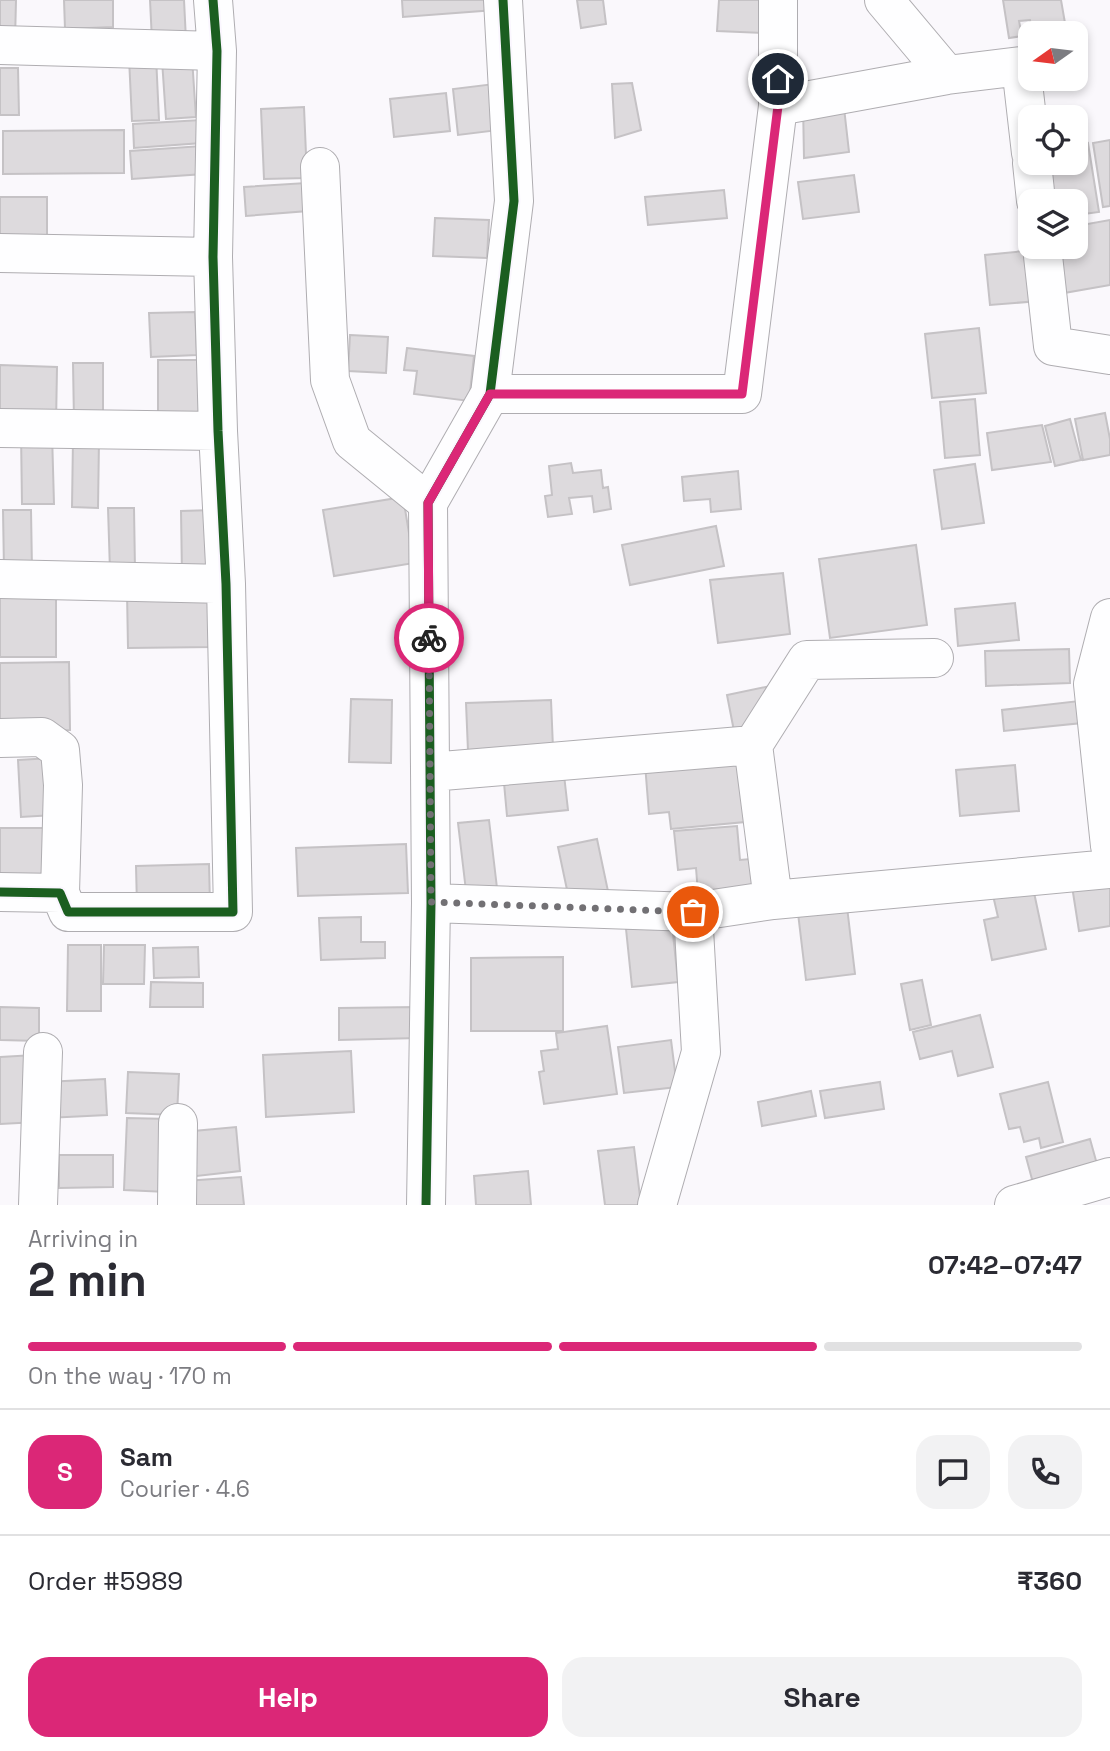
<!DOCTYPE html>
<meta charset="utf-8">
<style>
body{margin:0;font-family:"Space Grotesk",sans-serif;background:#f2f2f3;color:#2b2b33;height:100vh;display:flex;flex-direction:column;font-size:26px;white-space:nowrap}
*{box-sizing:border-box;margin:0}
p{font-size:23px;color:#7c7c81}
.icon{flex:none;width:38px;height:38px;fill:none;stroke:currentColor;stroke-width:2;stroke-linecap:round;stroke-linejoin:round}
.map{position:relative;height:1205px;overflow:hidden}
.details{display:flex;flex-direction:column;background:#fff;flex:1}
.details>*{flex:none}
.needle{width:46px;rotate:256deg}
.fabs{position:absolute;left:1018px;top:21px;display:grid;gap:14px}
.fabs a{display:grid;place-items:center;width:70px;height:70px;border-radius:14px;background:#fff;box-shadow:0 4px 10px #0003;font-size:35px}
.pin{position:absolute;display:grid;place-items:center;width:60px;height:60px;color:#fff;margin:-30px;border:4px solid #fff;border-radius:50%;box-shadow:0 2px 7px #0007}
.courier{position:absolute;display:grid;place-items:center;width:70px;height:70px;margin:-35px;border:5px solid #db2777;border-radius:50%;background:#fff;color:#222;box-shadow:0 2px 9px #0007}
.headline em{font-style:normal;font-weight:600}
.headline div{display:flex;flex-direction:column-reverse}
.headline{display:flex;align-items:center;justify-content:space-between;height:119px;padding:0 28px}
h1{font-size:46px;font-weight:600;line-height:52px}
.bar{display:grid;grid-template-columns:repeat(4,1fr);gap:10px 7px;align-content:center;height:84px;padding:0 28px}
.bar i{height:9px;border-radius:5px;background:#e1e1e2}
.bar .active{background:#db2777}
.bar p{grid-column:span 4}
.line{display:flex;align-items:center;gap:18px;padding:0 28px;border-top:2px solid #e1e1e2}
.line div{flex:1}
.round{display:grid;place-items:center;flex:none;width:74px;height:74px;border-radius:21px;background:#f2f2f3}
.cta{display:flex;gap:14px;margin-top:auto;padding:14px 28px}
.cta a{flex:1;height:80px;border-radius:21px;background:#db2777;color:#fff;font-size:28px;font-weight:600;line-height:80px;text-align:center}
.cta a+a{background:#f2f2f3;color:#2b2b33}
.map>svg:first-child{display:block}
.building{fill:#dddadd;stroke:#c5c2c5;stroke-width:2}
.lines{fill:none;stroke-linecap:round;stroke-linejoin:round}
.minor-casing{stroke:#afadb1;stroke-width:40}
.minor{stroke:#fefeff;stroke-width:38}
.cycleway-casing{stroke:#faf6fe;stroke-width:13}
.cycleway{stroke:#1b5e20;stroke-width:9}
.done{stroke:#727074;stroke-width:7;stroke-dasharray:0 12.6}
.route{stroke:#db2777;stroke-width:9}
</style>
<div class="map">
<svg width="1110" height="1205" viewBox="0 0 1110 1205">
<rect width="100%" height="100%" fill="#faf8fc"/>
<path class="building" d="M0,0H16L15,41H0Z
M64,0H113V27L65,29Z
M150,0H184L186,40L152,41Z
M402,0H495V10L403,17Z
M577,0H603L606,24L581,28Z
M719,0H765L763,33L717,31Z
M1003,0H1061L1065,23L1045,26L1046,32L1032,33L1030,20L1019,21L1022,36L1009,38Z
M156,56L159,120L132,121L129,58Z
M192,58L196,117L166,119L162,60Z
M0,68H18L19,115H0Z
M632,83L641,130L615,138L612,84Z
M494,84L499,130L458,135L453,89Z
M446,93L450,131L394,137L390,99Z
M843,99L849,152L804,158L803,104Z
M304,107L307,178L264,179L261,109Z
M201,120L202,143L134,148L133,124Z
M124,130V173L3,174V131Z
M1110,140V206L1103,207L1093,143Z
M1088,143L1099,212L1076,215V201H1053L1046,163H1076V145Z
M202,146L204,174L132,179L130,151Z
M854,175L859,212L803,219L798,182Z
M306,183L308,211L246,216L244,187Z
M724,190L727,218L648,225L645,197Z
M0,197H47V238H0Z
M435,218L489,220L487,258L433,256Z
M1110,220V285L1064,293L1056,247H1076V226Z
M1034,250L1039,301L990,305L985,255Z
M195,312L197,355L151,357L149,313Z
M979,328L986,393L932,398L925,334Z
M350,335L388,337L386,373L348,371Z
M407,348L474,356L469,401L414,394L417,371L404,370Z
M158,360H212V424L158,423Z
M73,363H103V422H74Z
M0,365L57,367L56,425L0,424Z
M975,399L980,455L945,458L940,402Z
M1105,413L1110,439V455L1083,460L1075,419Z
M1070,419L1081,460L1055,466L1045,426Z
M1042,425L1051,462L992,470L987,433Z
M21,433H52L54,504H22Z
M73,439L99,440L98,508L72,507Z
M571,463L573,473L601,470L603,488L608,487L611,509L594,512L592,496L569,498L572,514L548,517L545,496L552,495L549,466Z
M975,464L984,523L942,529L934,470Z
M738,471L741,509L711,512L710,499L684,501L682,477Z
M403,497L414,563L334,576L323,510Z
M108,508H134L135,570L110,571Z
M3,510H31L32,570H4Z
M213,510L214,575H182L181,511Z
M716,526L724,566L630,585L622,545Z
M916,545L927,625L830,638L819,559Z
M783,573L790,634L718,643L710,580Z
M0,588H56V657H0Z
M213,591V647L128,648L127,592Z
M1015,603L1019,640L958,646L955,609Z
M1069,649L1070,683L986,686L985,651Z
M69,662L70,730L0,731V663Z
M770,686L754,728L734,731L727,695Z
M351,699L392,700L391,763L349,762Z
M551,700L553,748L468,751L466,703Z
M1079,701L1082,723L1004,731L1002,710Z
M739,756L745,822L671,829L669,812L649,814L645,764Z
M51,758L54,815L21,817L18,760Z
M1015,765L1019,811L960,816L956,770Z
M563,766L568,810L507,816L503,772Z
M489,820L497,888L466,891L458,823Z
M737,826L740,860L761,858L763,887L698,893L696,868L678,870L674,831Z
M0,828H58V885H0Z
M597,839L609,896L570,904L558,847Z
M406,844L408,893L298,896L296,848Z
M209,864L210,904L137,906L136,866Z
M1110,881V926L1079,931L1072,886Z
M1032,883L1046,949L992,960L984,920L998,917L992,891Z
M847,907L855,974L806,980L798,913Z
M361,917V942H385V958L321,960L319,918Z
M672,924L678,982L632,987L626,929Z
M68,945H101V1011H67Z
M104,945H145L144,984H103Z
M198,947L199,977L154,978L153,948Z
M563,957V1031H471V958Z
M922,980L931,1025L910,1030L901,984Z
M151,982L203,983V1007H150Z
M0,1007L39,1008V1041L0,1040Z
M417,1007L418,1038L339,1040V1008Z
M980,1015L993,1067L958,1076L952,1051L920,1059L913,1032Z
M607,1026L617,1094L544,1104L539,1072L544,1071L541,1051L558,1049L556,1033Z
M671,1040L677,1087L624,1093L618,1047Z
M351,1051L354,1112L266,1117L263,1055Z
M34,1055L37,1122L0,1124V1057Z
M128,1072L179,1074L177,1115L126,1113Z
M105,1079L107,1115L47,1118L45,1082Z
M880,1082L884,1109L825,1118L820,1091Z
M1048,1082L1063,1142L1041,1148L1039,1138L1024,1142L1020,1127L1009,1129L1000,1094Z
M811,1091L816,1116L762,1126L758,1102Z
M127,1118L170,1119L167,1192L124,1190Z
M236,1127L240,1171L188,1177L183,1132Z
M1090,1139L1100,1175L1036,1194L1026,1157Z
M634,1147L641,1205H605L598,1151Z
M59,1155H113V1187L59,1188Z
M528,1171L531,1205H476L474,1176Z
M241,1177L244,1205H187L185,1181Z"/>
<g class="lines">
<defs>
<path id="minor" d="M884,0L947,75
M0,45L217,51
M778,106L947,75L1021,66L1031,153
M1032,163L1036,201
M320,167L330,380L352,441L428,503
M1042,247L1053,346L1110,355
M0,253L213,257
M490,394H742L778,106V0
M0,428L218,431
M0,579L226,584
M1110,618L1093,684L1110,846
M0,738L42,737L60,750L63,785L60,893
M430,772L753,745
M0,892L60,893L68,912H233L226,584L218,431L213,257L217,51L213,0
M773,900L753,745L807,660L934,658
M431,903L693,912L773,900L1110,869
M38,1205L43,1052
M177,1205L178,1123
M426,1205L431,903L428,503L490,394L514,201L503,0
M657,1205L701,1052L693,912
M1014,1205L1110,1177"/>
</defs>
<use href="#minor" class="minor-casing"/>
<use href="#minor" class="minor"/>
<defs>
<path id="cycleway" d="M0,892L60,893L68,912H233L226,584L218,431L213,257L217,51L213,0
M426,1205L431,903L428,503L490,394L514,201L503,0"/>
</defs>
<use href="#cycleway" class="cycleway-casing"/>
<use href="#cycleway" class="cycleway"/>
</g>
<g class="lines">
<path class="done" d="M429,638L431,902L693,912"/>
<path class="route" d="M429,638L428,503L490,394H742L778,106V79"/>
</g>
</svg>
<div class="fabs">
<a><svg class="needle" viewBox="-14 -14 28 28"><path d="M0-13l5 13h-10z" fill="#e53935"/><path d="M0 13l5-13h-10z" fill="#7c7c81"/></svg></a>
<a><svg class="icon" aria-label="locate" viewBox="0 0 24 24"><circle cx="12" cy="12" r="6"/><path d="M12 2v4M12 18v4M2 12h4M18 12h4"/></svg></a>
<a><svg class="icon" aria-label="layers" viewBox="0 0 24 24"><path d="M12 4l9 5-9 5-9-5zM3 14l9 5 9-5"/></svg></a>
</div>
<div class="pin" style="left:693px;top:912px;background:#ea580c"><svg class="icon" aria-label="bag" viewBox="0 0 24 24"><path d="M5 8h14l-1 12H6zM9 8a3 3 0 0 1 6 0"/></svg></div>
<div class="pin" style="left:778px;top:79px;background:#1f2937"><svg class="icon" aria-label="home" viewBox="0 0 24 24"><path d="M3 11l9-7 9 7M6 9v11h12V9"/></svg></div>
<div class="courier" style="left:429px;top:638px"><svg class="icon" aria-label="bike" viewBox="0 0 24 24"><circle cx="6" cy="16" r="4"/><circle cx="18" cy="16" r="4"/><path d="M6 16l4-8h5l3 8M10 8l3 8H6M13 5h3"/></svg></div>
</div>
<section class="details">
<div class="headline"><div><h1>2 min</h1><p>Arriving in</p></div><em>07:42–07:47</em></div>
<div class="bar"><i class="active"></i><i class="active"></i><i class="active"></i><i></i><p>On the way · 170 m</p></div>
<div class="line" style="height:126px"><b class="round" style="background:#db2777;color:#fff">S</b><div><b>Sam</b><p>Courier · 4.6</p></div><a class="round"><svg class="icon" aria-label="chat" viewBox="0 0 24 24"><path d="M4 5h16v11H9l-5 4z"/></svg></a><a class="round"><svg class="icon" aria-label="phone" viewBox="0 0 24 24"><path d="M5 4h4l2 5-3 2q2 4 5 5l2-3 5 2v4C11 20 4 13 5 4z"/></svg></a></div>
<div class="line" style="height:91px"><div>Order #5989</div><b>₹360</b></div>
<div class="cta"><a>Help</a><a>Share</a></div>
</section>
